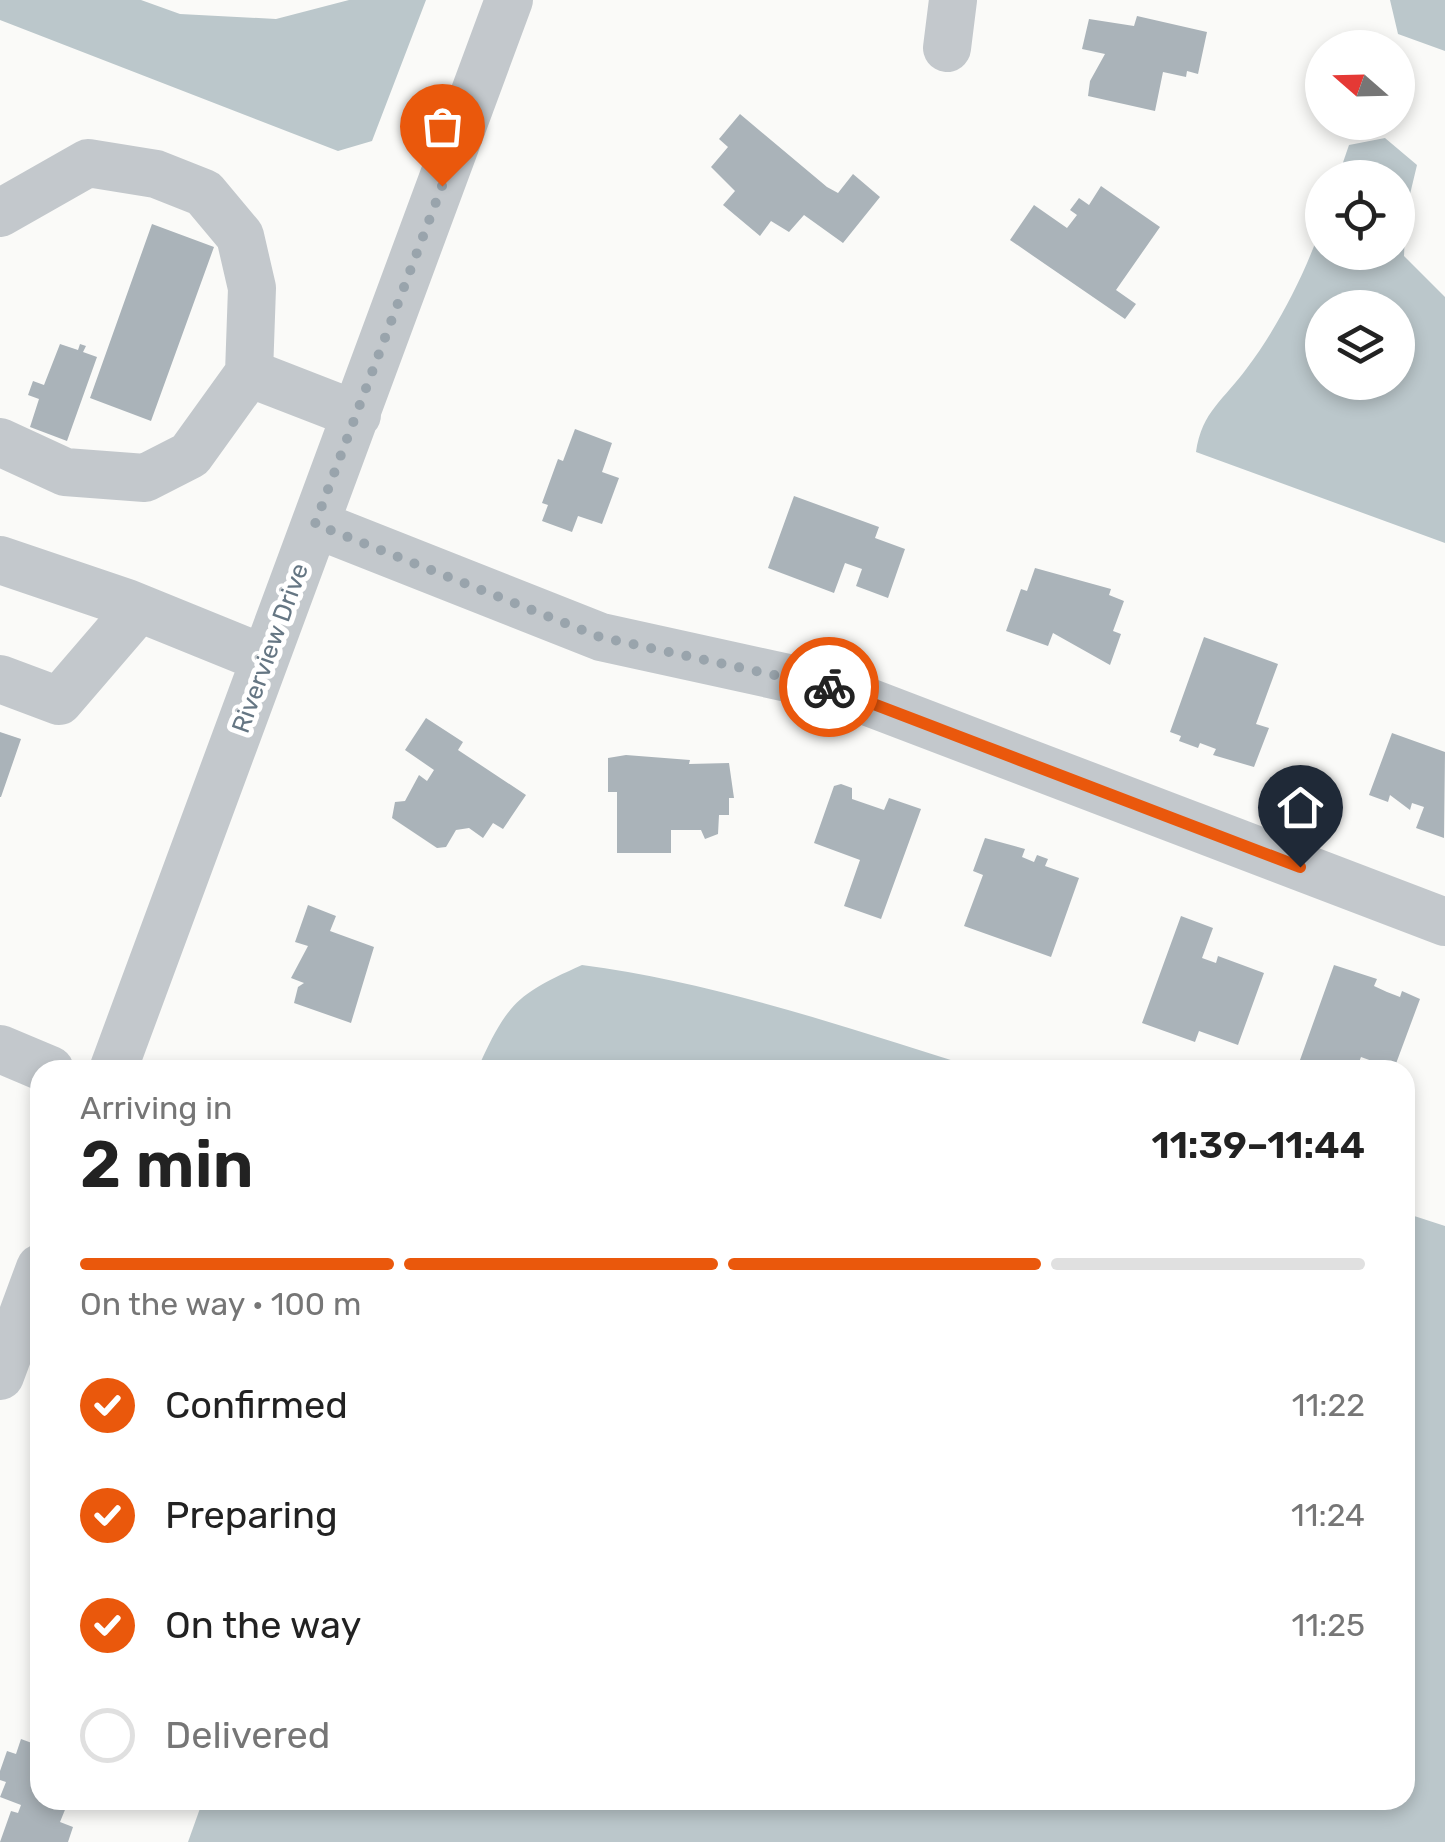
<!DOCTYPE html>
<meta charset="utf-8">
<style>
body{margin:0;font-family:Rubik,sans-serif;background:#f2f2f2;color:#222;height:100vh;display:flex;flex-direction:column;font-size:38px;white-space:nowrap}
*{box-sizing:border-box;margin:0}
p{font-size:32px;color:#767676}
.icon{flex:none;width:55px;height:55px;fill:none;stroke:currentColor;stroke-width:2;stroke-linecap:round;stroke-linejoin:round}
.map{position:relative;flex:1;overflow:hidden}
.sheet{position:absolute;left:30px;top:1060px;width:1385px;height:750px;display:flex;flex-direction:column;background:#fff;border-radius:30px;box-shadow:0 5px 15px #0003}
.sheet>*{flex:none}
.needle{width:65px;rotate:290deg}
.controls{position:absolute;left:1305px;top:30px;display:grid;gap:20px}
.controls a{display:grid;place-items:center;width:110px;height:110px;border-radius:50%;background:#fff;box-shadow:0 5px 15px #0003;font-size:50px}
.pin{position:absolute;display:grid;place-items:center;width:85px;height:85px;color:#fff;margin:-102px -42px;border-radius:50% 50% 50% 0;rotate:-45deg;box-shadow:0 0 10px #0007}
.pin .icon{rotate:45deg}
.courier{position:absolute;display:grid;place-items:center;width:100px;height:100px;margin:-50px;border:8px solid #ea580c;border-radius:50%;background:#fff;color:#222;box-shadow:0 2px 12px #0007}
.headline em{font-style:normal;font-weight:600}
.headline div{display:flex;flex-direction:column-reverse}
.headline{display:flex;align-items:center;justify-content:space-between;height:170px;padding:0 50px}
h1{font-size:65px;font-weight:600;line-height:75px}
.bar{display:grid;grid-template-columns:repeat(4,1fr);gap:15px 10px;align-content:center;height:120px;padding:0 50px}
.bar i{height:12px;border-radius:8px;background:#e0e0e0}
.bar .on{background:#ea580c}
.bar p{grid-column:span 4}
ol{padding:0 50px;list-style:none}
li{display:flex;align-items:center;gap:30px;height:110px}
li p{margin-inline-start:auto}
li .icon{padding:10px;border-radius:50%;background:#ea580c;color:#fff;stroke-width:4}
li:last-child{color:#767676}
li i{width:55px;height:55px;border:5px solid #e0e0e0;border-radius:50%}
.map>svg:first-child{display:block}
.water{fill:#bbc7cb;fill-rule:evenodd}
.building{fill:#aab3b9}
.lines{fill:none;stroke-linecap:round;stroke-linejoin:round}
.minor{stroke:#c3c8cc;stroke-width:48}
.done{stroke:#99a4ac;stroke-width:10;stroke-dasharray:0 18}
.route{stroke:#ea580c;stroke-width:12}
.labels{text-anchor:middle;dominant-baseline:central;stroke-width:10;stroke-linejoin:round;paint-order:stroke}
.street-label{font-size:25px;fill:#657683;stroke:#fff}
</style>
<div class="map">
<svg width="1445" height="1842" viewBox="0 0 1445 1842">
<rect width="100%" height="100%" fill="#fafaf8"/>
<path class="water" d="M0,0H141L180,14L276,19L349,0H426L372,141L338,151L0,20Z
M1390,0H1445V51L1398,34Z
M1385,138L1417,165L1406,211L1404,256L1445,297V543L1196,452C1202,411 1224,400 1247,368C1278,327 1306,272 1322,224V252H1398V178L1338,177L1349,145ZM1322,308H1398V382H1322Z
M582,965C719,983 851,1029 983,1070H477C507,1004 515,995 582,965Z
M1405,1213L1445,1226V1842H188L203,1800H1405Z"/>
<path class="building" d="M1137,16L1207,32L1198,74L1187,71L1186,77L1163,72L1155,111L1088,96L1090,81L1105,54L1082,49L1089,19L1134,26Z
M740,114L827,187L838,193L853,174L880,197L843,243L804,215L789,232L771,221L760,236L723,205L735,191L711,167L728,147L719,139Z
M1101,186L1160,227L1116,290L1136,304L1125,319L1010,240L1034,205L1067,228L1077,215L1070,210L1079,198L1089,205Z
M152,224L214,247L151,421L90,398Z
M60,344L78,350L80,344L86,346L83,352L97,357L67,441L30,427L39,399L28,395L33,381L44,385Z
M575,429L612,443L602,472L619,478L602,524L578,516L572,532L542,521L548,505L542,503L558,459L563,461Z
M794,496L879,527L875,538L905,549L888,598L856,586L862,569L845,563L834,593L768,568Z
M1035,568L1111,589L1109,595L1124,601L1113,631L1121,634L1110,665L1053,633L1048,646L1006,631L1021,589L1027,591Z
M1204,637L1278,664L1256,724L1269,728L1254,767L1213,755L1216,749L1200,743L1198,748L1179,741L1181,736L1170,732Z
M426,718L463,742L458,750L526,795L503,829L493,823L483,838L469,828L456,830L446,847L437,848L392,818L395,802L405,801L419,775L427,781L434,770L405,750Z
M0,732L21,739L1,797H0Z
M1392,733L1445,752L1444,838L1416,828L1424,807L1412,803L1410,810L1390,795L1388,802L1369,795Z
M626,755L690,760L689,764L729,763L734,798H729V815H719L718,834L705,839L701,830H671V853H617V792H608V758Z
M841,784L852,788V799L884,810L889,798L921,809L881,919L844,906L860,860L814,843L834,786Z
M985,838L1025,849L1022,857L1034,862L1037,855L1048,859L1045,866L1079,878L1051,957L964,926L983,875L973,871Z
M308,905L336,916L330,931L374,947L351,1023L294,1003L298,987L304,983L291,978L308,946L295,942Z
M1181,916L1213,928L1202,958L1216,963L1218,956L1264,973L1238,1045L1199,1031L1195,1042L1142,1023Z
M1334,965L1377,979L1374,986L1387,992L1400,997L1402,991L1420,999L1394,1069L1361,1057L1356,1070H1328L1300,1060Z
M21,1739L40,1746V1800H69L60,1822L73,1827L68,1842H0L11,1811L18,1813L21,1805L0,1797L6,1782L0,1780V1771L7,1751L16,1754Z"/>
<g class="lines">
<path class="minor" d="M947,48L953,0
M0,213L88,163L156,174L204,193L240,236L252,288L249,373L190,455L145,478L65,472L0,442
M249,373L357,415
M315,524L601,637L829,687L1445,922
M0,560L127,603L265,659
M0,679L59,701L139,608
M0,1049L50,1070
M113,1070L509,0
M0,1376L40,1268"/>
</g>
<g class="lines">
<path class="done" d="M442,186L315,524L600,637L829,687"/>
<path class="route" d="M829,687L1300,867"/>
</g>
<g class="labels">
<g class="street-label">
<text transform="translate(270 648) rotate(-70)">Riverview Drive</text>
</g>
</g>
</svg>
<div class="controls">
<a><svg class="needle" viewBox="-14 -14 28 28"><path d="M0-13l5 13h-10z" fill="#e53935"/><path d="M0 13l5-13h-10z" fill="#767676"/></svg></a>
<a><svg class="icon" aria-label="locate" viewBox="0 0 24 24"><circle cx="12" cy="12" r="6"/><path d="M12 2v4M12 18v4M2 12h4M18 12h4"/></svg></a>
<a><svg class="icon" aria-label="layers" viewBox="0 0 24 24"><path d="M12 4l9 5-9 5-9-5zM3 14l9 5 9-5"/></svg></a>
</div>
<div class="pin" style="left:442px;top:186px;background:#ea580c"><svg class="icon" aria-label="bag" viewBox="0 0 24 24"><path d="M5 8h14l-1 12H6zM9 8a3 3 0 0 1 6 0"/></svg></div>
<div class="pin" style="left:1300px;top:867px;background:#1f2937"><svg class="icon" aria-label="home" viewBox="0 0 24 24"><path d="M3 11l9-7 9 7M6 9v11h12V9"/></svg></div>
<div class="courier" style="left:829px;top:687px"><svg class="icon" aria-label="bike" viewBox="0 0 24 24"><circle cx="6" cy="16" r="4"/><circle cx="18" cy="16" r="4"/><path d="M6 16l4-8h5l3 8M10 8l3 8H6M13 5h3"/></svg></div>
<section class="sheet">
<div class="headline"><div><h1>2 min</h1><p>Arriving in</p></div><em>11:39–11:44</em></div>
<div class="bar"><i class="on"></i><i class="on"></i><i class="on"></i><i></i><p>On the way · 100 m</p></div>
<ol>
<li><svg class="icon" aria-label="check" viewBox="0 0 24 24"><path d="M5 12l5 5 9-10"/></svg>Confirmed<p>11:22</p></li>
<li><svg class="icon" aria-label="check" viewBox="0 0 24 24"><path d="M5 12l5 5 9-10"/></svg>Preparing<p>11:24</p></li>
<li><svg class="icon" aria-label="check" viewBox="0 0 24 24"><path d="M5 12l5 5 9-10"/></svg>On the way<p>11:25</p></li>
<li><i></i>Delivered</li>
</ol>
</section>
</div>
